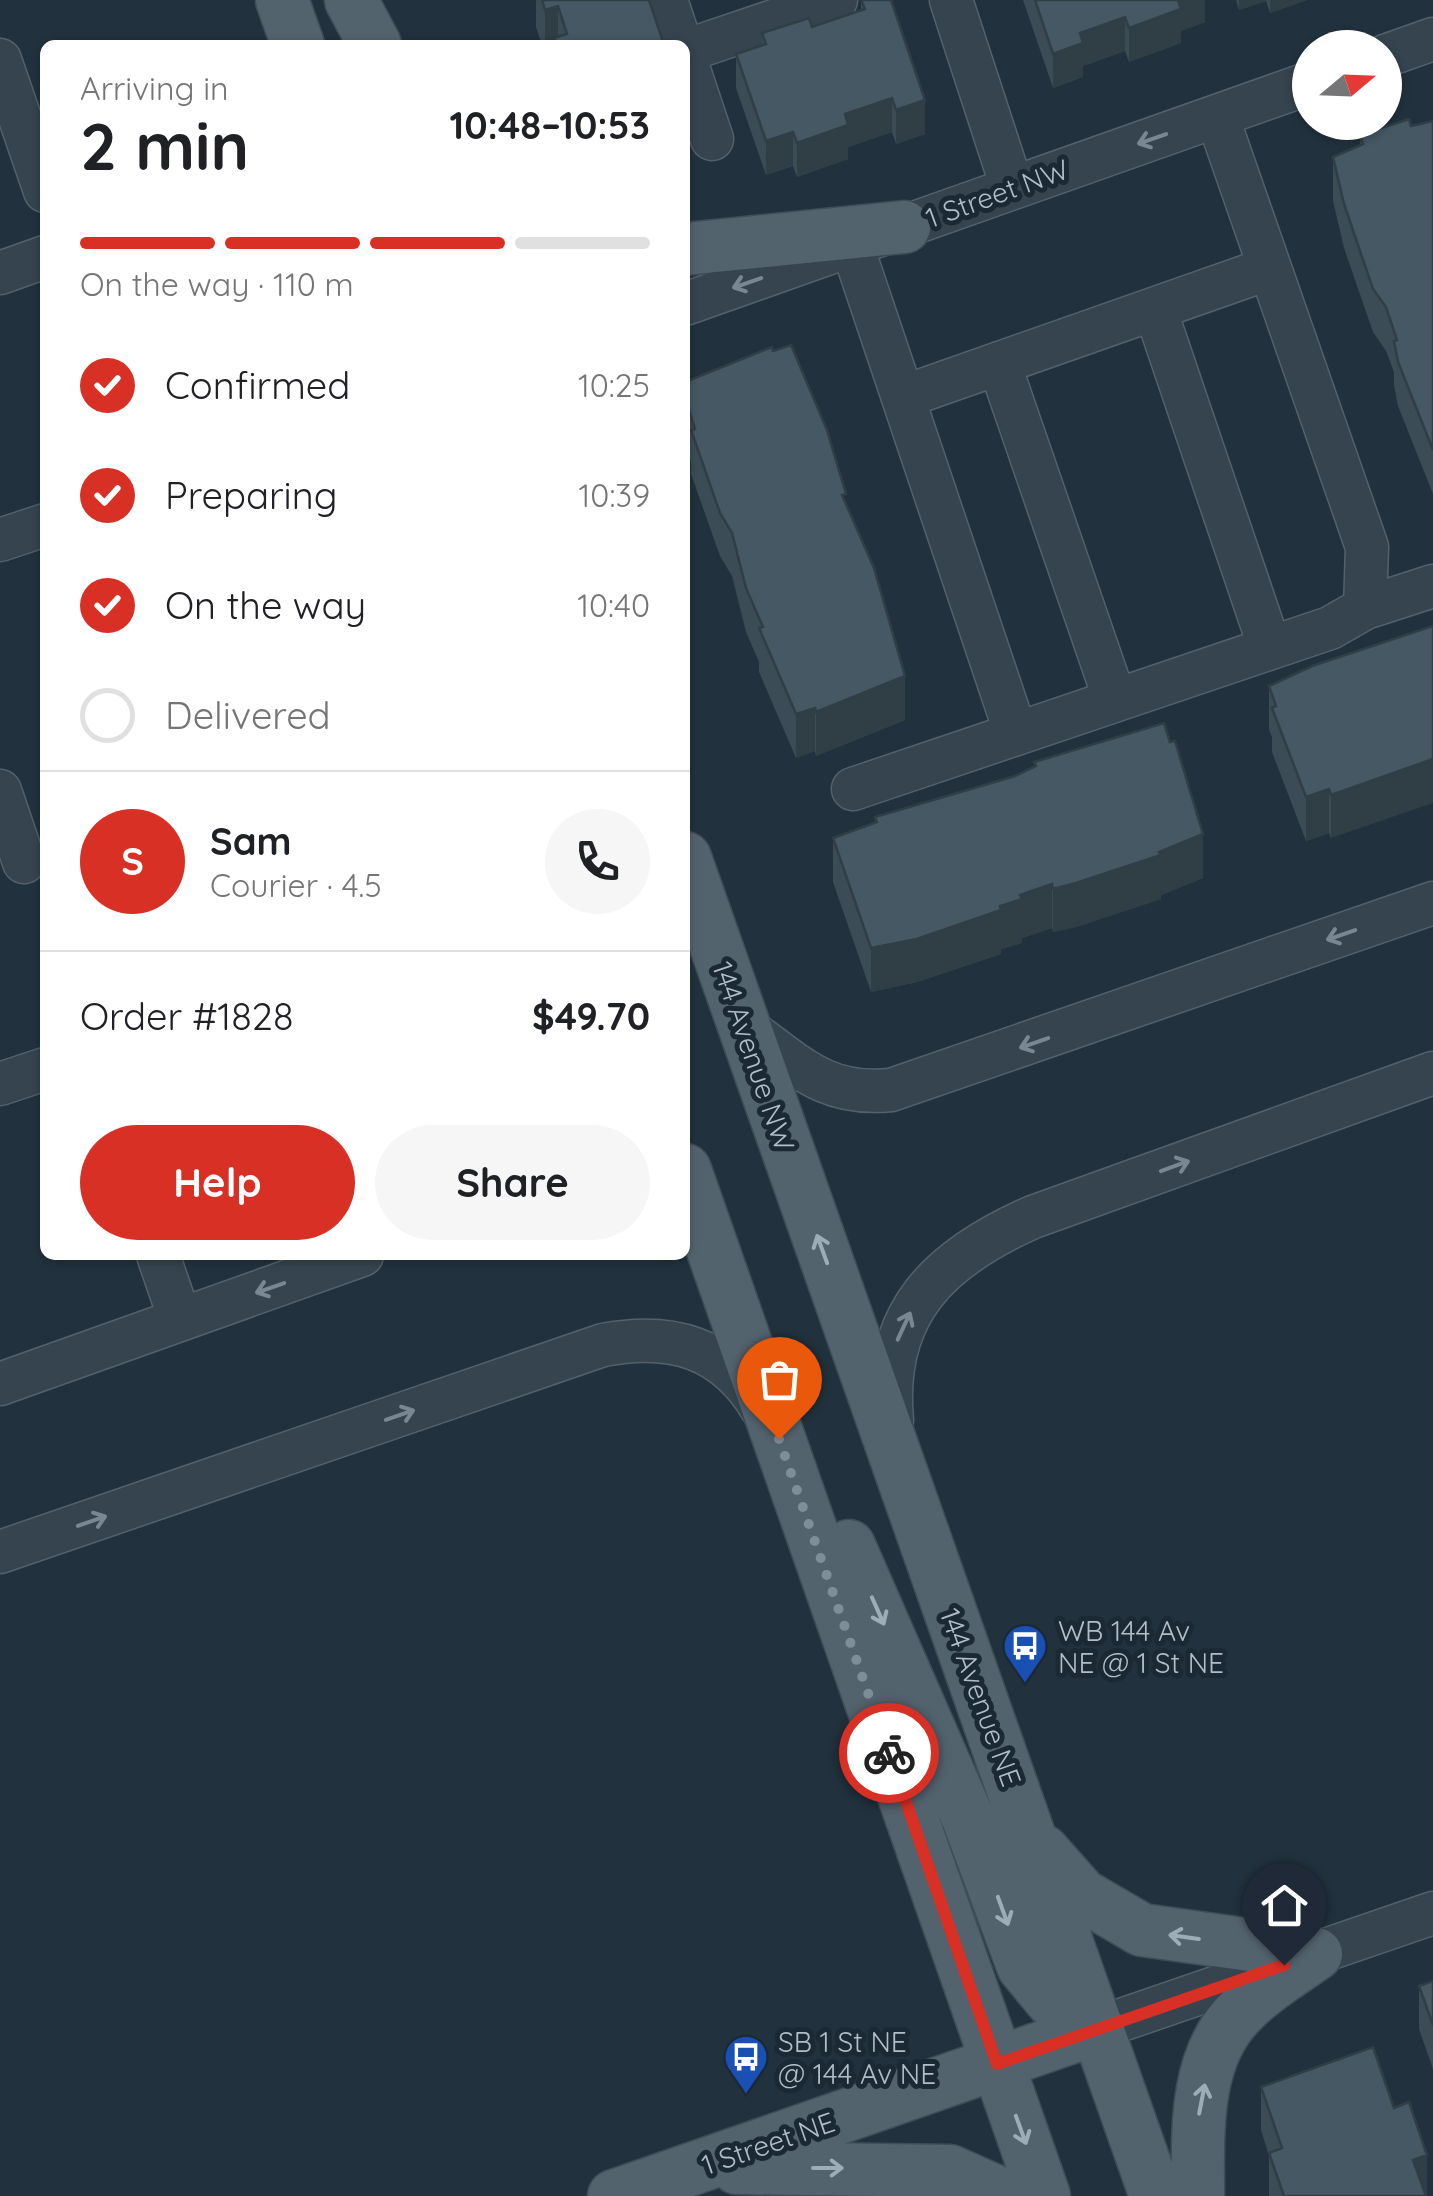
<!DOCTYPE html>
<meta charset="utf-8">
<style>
body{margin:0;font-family:Quicksand,sans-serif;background:#f6f6f6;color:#202124;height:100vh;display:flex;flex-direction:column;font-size:38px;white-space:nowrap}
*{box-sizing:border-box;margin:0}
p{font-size:32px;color:#757577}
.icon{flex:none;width:55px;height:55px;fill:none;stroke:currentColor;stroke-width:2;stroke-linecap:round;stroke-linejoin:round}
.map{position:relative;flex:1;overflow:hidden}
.panel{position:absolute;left:40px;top:40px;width:650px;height:1220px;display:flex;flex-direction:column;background:#fff;border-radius:15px;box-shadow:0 2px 8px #0004}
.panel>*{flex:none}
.needle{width:65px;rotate:71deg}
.buttons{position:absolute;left:1292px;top:30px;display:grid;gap:20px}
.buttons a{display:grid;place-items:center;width:110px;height:110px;border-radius:50%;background:#fff;box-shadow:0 2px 8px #0004;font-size:50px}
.pin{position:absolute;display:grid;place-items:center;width:85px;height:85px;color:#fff;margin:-102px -42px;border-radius:50% 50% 50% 0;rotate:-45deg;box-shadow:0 0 10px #0007}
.pin .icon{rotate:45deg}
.courier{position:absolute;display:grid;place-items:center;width:100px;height:100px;margin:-50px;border:8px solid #d93025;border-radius:50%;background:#fff;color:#222;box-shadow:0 2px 12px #0007}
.headline em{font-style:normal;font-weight:700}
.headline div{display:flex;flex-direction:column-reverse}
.headline{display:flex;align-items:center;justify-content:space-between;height:170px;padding:0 40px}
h1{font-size:65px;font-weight:700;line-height:75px}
.bar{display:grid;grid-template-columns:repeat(4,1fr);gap:15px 10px;align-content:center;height:120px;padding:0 40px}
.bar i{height:12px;border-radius:8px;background:#e0e0e0}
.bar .active{background:#d93025}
.bar p{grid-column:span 4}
.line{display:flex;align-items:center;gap:25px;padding:0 40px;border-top:2px solid #e0e0e0}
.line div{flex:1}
.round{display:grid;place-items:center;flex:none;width:105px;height:105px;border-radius:52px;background:#f6f6f6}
ol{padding:0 40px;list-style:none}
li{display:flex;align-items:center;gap:30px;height:110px}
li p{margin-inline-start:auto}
li .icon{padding:10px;border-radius:50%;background:#d93025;color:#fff;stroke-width:4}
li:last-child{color:#757577}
li i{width:55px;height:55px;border:5px solid #e0e0e0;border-radius:50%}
.primary-button{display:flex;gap:20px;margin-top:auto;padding:20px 40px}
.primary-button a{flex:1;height:115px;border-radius:60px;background:#d93025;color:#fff;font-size:40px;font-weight:700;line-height:115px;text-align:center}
.primary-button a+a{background:#f6f6f6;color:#202124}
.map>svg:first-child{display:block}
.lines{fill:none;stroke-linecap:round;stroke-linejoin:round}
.minor-casing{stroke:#53616c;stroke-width:45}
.major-casing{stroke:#3e4d57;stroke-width:55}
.minor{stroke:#35444e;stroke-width:42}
.major{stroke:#53636e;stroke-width:52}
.wall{fill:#3b4c56}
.shaded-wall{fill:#303e46}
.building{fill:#455864;stroke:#303e46;stroke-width:2.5}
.oneway{stroke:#798792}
.oneway2{stroke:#9eacb7}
.done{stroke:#7f8d98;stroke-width:10;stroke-dasharray:0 18}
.route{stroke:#d93025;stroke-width:12}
.labels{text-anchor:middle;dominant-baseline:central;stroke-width:10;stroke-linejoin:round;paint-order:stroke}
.street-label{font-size:28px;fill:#b1bec9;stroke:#1a2933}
.poi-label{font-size:28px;fill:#b1bec9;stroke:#1a2933;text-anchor:start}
</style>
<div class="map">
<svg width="1433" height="2196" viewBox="0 0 1433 2196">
<rect width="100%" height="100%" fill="#21323e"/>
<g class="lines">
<defs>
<path id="minor" d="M666,0L681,45
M951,0L1012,187
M685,51L836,0
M1385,56L1433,39
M685,58L712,139
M0,60L45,191
M852,246L1016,734
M0,273L45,257
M685,304L1310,83
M1155,309L1270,648
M999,363L1115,700
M903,397L1270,268
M0,540L45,525
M1365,608L1433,586
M853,789L1330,628L1365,608L1367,547L1217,116
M0,791L24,862
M743,1026C796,1063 823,1097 891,1090L1433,903
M0,1084L45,1069
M158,1255L180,1319
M0,1384L362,1255
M892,1420C882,1312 940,1258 1033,1217L1433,1073
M0,1552L603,1345C672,1332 725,1347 762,1409
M1098,2028L1433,1913"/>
<path id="major" d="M282,0L298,45
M351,0L375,45
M685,249L904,227
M685,858L1156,2196
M685,1170L1044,2196
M849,1546L968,1818L1023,1966L1051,2000L1098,2028
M1043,1851L1082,1895L1142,1930L1316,1954
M737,2168L950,2171L1006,2196
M614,2196L1098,2028
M1198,2196C1198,2134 1193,2058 1241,2011C1262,1989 1291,1972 1316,1954"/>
</defs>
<use href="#minor" class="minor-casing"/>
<use href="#major" class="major-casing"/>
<use href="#minor" class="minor"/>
<use href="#major" class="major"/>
</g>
<path class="wall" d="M536,0H649L664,45H542L536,27Z
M861,0L925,134L896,144L892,132L848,147V159L797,177L793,166L766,175L736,88V54L762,46V33L812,27L861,10Z
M1023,0H1205V22L1181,31V43L1129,62L1125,51L1083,66V77L1053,88Z
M1236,0H1307L1270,13L1266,1L1239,10Z
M1433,121V494L1398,406L1394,385V372L1386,351L1373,332L1344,248L1333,201V157L1360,145V135Z
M685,382L846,504L905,720L816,756L815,751L796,758L759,672V662L746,632L732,576L720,556L691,474V461L685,442Z
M1433,626L1331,838L1329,833L1306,841L1272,752V737L1269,730V686Z
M1034,762L1203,878L1161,895V899L1076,927L1053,932L1052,928L1022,938V943L1001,949V954L917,982L871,992L833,882V838L875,822V817L1015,776L1034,767Z
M1433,1981V2069L1419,2029V1986Z
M1261,2087L1427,2196H1269V2156L1261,2130Z"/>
<path class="shaded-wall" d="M1177,0H1205V22L1181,31V43L1129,62V28Z
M1239,0H1266V1L1239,10Z
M1270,0H1307L1270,13Z
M558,6V45L554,38V45H545V10Z
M1125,17V51L1083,66V77L1053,88V54L1080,33Z
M892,98V132L848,147V159L797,177V143L845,114Z
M925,100V134L896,144V110Z
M793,132V166L766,175V141Z
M905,676V720L816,756V712Z
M815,708V751L796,758V714Z
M1433,759V803L1331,838V795Z
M1329,789V833L1306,841V797Z
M1203,834V878L1161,895V899L1076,927L1053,932V889L1159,852Z
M1052,884V928L1022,938V943L1001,949V954L917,982L871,992V948L1000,906L1020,895Z
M1427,2155V2196H1413V2160Z"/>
<path class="building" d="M542,0H649L664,45H557L554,38L567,34L558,6L545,10Z
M861,0H891L925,100L896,110L892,98L845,114L848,125L797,143L793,132L766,141L736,54L766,44L762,33L809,18L812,27L865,9Z
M1035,0H1178L1181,9L1129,28L1125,17L1080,33L1083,43L1053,54Z
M1409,119L1411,126L1433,121V450L1398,362L1394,341L1397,340L1386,307L1373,289L1344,204L1333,157L1363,144L1360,135Z
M791,345L827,430L846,494L842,495L874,568L905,676L816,712L815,708L796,714L759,628L763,627L746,588L732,533L720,513L691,430L695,429L685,398V382L772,347L773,351Z
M1433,626V759L1331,795L1329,789L1306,797L1272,708L1276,706L1269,686L1312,666Z
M1164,723L1170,742L1175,741L1203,834L1159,852L1161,855L1076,883L1053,889L1052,884L1020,895L1022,899L1000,906L1001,910L917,939L871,948L833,838L877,822L875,817L1015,776L1036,766L1034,762Z
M1433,1981V2025L1419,1986Z
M1373,2047L1394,2108L1409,2102L1427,2155L1413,2160L1426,2196H1284L1269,2153L1282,2148L1261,2087Z"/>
<defs><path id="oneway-shaft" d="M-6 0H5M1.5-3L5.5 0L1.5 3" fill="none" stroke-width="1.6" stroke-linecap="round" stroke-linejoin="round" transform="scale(2.5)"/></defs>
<g class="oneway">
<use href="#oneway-shaft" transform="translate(1152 139) rotate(161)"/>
<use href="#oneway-shaft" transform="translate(747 283) rotate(161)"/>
<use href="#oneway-shaft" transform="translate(1341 935) rotate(161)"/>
<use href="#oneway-shaft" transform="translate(1034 1043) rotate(161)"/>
<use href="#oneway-shaft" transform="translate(1175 1166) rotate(-20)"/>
<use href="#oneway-shaft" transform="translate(270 1288) rotate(161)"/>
<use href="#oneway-shaft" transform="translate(904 1326) rotate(-65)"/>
<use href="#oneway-shaft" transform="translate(400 1415) rotate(-19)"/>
<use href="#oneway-shaft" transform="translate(92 1521) rotate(-19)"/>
</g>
<g class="oneway2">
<use href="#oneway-shaft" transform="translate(822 1249) rotate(-110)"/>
<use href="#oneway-shaft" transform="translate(878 1611) rotate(66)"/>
<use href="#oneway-shaft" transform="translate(1003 1911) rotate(70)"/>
<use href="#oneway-shaft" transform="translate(1184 1937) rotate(-172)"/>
<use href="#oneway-shaft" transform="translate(1202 2099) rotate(-79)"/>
<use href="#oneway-shaft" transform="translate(1021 2130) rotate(70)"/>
<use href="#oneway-shaft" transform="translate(828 2168)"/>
</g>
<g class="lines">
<path class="done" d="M779,1439L889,1753"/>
<path class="route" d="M889,1753L997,2064L1284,1965"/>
</g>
<defs>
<symbol id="bus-pin" viewBox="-11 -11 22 30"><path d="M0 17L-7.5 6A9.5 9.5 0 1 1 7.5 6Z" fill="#1a4fb4" stroke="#1a2933"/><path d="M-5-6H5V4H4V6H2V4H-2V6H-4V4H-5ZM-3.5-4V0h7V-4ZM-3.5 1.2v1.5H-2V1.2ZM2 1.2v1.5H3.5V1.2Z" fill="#fff"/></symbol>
</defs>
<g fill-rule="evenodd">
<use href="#bus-pin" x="1000" y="1621" width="50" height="68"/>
<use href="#bus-pin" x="721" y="2032" width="50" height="68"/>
</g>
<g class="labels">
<g class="street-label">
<text transform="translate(997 193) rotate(-20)">1 Street NW</text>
<text transform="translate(754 1056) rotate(71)">144 Avenue NW</text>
<text transform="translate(981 1697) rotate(70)">144 Avenue NE</text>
<text transform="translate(768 2143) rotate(-19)">1 Street NE</text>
</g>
<g class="poi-label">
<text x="1058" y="1630">WB 144 Av<tspan x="1058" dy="32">NE @ 1 St NE</tspan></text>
<text x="778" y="2041">SB 1 St NE<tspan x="778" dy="32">@ 144 Av NE</tspan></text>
</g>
</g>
</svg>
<div class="buttons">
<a><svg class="needle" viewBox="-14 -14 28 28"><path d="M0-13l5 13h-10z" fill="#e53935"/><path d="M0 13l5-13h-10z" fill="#757577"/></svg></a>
</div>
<div class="pin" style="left:779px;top:1439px;background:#ea580c"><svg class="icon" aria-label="bag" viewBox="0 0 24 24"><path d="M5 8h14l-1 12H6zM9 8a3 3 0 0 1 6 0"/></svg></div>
<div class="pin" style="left:1284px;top:1965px;background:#1f2937"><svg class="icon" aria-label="home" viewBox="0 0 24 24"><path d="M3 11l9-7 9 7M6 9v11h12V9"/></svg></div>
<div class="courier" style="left:889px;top:1753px"><svg class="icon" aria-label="bike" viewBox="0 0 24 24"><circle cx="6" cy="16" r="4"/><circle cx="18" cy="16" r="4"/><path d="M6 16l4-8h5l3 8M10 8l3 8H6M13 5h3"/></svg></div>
<section class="panel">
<div class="headline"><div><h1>2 min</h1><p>Arriving in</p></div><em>10:48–10:53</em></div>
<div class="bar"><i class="active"></i><i class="active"></i><i class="active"></i><i></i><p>On the way · 110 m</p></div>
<ol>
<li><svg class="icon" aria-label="check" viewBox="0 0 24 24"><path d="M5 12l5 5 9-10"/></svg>Confirmed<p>10:25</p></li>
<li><svg class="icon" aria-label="check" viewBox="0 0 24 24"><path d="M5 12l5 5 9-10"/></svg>Preparing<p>10:39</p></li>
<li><svg class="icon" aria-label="check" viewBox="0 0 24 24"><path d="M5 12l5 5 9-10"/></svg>On the way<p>10:40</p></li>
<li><i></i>Delivered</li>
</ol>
<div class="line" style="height:180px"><b class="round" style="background:#d93025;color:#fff">S</b><div><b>Sam</b><p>Courier · 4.5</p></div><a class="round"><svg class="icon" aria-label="phone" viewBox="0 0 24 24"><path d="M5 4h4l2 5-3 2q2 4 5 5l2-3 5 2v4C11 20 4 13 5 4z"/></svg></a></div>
<div class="line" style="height:130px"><div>Order #1828</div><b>$49.70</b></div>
<div class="primary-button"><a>Help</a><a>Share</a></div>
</section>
</div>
